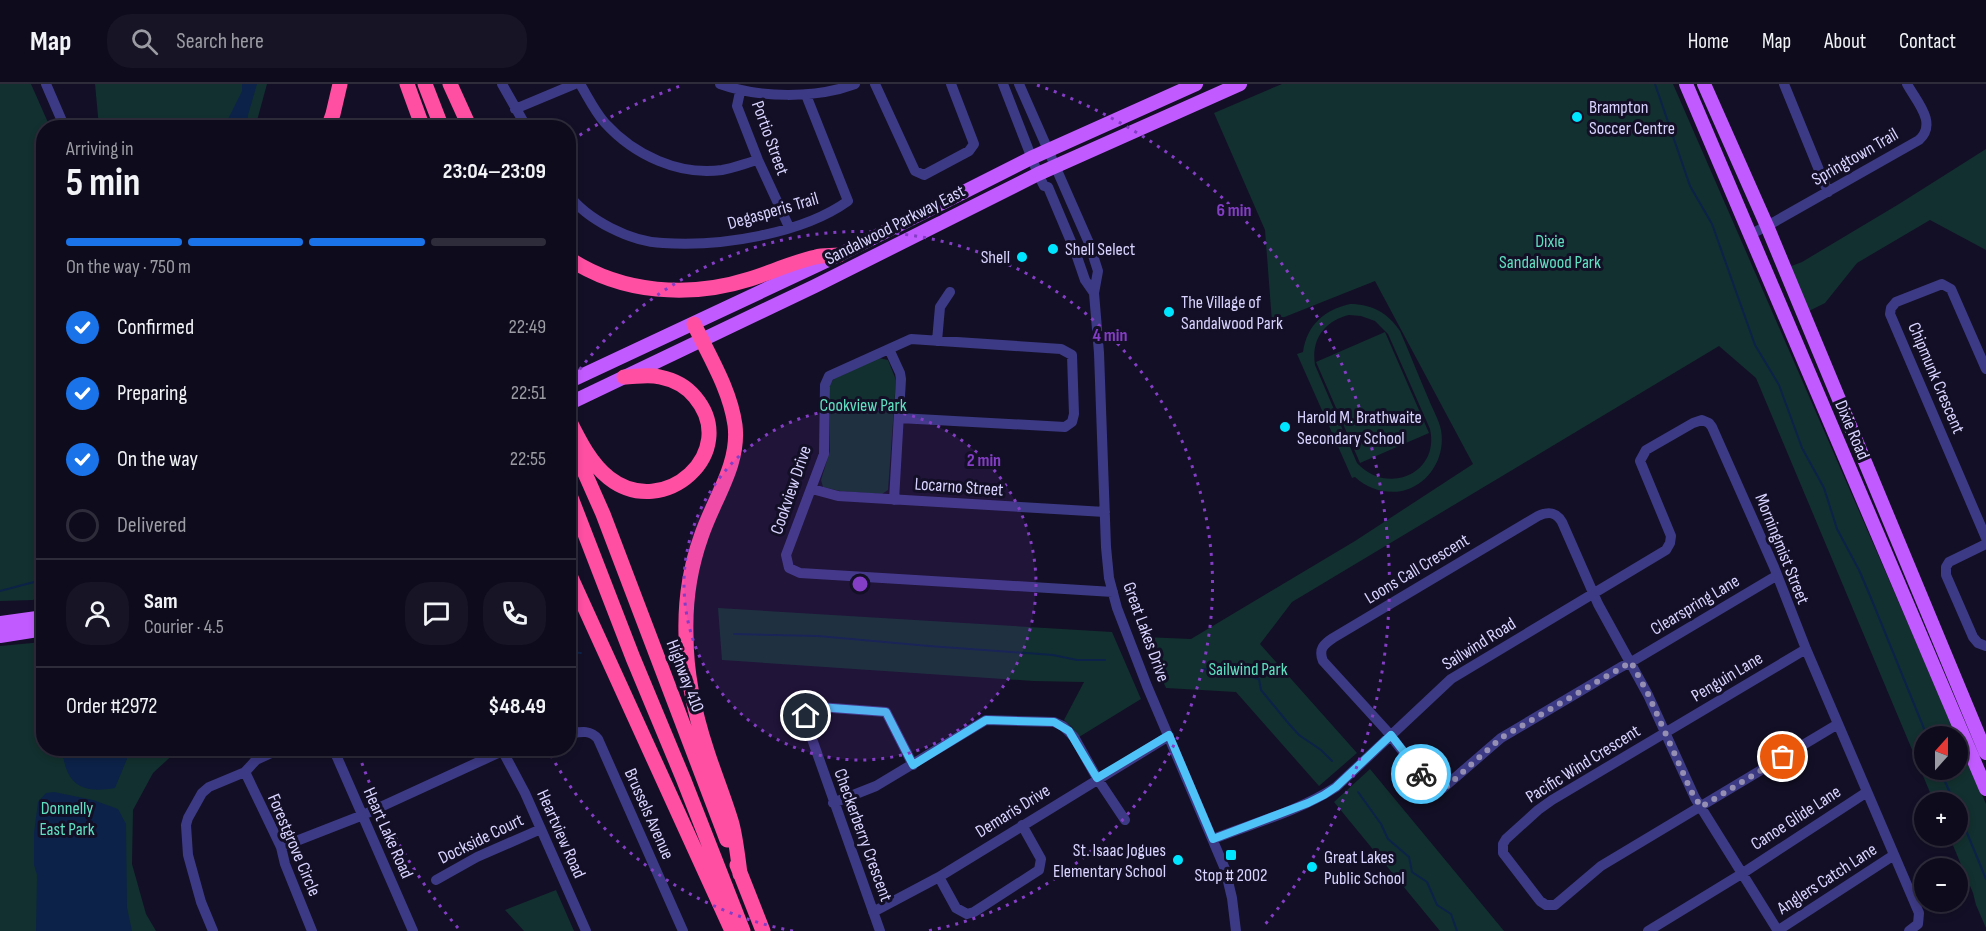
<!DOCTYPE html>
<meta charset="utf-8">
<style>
body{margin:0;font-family:"Sofia Sans Condensed",sans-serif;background:#171425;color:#f1f3f6;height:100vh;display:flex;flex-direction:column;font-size:22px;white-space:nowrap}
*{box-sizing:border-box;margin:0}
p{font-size:20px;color:#9b9ba3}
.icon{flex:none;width:33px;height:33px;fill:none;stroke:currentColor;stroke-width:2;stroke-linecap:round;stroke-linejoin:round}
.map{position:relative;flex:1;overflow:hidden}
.side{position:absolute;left:36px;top:36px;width:540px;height:636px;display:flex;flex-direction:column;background:#0e0b1c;border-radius:24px;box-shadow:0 3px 9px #0003,0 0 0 2px #2e2b3b}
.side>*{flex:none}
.needle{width:39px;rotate:21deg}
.tools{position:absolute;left:1914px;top:642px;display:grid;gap:12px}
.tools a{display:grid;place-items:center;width:54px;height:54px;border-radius:50%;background:#0e0b1c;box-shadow:0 3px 9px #0003,0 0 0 2px #2e2b3b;font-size:30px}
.pin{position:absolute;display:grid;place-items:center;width:51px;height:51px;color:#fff;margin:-26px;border:3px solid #fff;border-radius:50%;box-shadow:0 2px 6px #0007}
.courier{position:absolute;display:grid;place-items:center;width:60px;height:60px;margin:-30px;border:4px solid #4fc3f7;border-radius:50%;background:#fff;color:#222;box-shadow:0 2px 8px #0007}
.overview em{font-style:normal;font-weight:700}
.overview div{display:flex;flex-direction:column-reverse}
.overview{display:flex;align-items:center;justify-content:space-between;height:102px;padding:0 30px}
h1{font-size:39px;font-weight:700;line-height:45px}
.bar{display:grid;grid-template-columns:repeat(4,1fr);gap:9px 6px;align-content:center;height:72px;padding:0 30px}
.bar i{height:8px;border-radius:4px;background:#2e2b3b}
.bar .active{background:#1a73e8}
.bar p{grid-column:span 4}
.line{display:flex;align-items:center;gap:15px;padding:0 30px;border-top:2px solid #2e2b3b}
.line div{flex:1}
.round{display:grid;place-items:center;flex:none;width:63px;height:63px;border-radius:24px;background:#171425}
ol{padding:0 30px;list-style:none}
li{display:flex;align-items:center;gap:18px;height:66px}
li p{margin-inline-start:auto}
li .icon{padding:6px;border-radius:50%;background:#1a73e8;color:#fff;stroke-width:4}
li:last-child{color:#9b9ba3}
li i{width:33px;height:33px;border:3px solid #2e2b3b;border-radius:50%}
header{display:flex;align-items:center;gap:36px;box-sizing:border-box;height:84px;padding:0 30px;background:#0e0b1c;border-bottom:2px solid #2e2b3b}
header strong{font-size:28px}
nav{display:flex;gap:33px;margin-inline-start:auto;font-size:21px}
.search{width:420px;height:54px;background:#171425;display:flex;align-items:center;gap:15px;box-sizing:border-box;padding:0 21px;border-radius:24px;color:#9b9ba3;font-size:22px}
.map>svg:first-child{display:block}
.green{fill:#12302f;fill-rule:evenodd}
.water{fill:#0c2248}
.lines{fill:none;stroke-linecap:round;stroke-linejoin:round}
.stream{stroke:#0c2248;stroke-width:2}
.minor{stroke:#3d3a85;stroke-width:10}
.major{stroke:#c25bff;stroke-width:14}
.highway{stroke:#ff4fa3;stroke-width:15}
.done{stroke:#948fb3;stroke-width:6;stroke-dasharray:0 10.8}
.route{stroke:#4fc3f7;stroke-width:8}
.ring{fill:none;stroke:#843dc5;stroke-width:3;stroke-dasharray:3 6}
.poi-dot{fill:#00e5ff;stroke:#130f26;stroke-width:2}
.labels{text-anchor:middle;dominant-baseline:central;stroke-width:6;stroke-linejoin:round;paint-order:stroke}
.poi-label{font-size:18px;fill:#d9d4ff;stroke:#130f26;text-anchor:start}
.street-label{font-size:18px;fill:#d9d4ff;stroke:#130f26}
.park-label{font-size:18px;fill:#5fe0c0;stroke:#130f26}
.centre{fill:#843dc5;stroke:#130f26;stroke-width:3}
.ring-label{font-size:18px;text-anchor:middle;font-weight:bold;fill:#843dc5;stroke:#130f26;stroke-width:6;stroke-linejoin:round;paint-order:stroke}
</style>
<header>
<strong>Map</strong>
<div class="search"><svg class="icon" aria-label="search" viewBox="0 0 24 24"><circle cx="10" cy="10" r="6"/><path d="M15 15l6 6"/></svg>Search here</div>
<nav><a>Home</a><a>Map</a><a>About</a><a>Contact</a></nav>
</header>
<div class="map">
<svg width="1986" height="847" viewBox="0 0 1986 847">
<rect width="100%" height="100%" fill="#130f26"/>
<path class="green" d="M0,0H31L50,43L44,44L43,512L33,516L0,517Z
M95,0H267L255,44L99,43Z
M1282,0H1673L1957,652H1924V686H1958V655L1986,720V844L1976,821L1973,809L1949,752H1958V718H1934L1756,294L1719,262L1292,518L1260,560L1357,669L1319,702L1236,608L1166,604L1143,553L1191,555L1355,457L1473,380L1375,197L1272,238L1265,146L1214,29Z
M1986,65V166L1930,136L1857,179L1825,219L1807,228L1789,183L1802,178L1899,120Z
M1350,220C1372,220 1388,229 1400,247C1410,270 1419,293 1429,316C1433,326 1439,336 1441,346C1446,373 1429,401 1402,407C1385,410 1368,405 1355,393L1352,394L1297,270L1303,268C1307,241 1324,226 1350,220ZM1349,231L1361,232L1375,237L1388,250L1430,345C1440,390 1387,412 1357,379L1315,281C1311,256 1324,237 1349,231Z
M1385,248L1429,349L1360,379L1316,278Z
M879,274L888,276L896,296L888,406L882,410L840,407L823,403L821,396L830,367V300L834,295Z
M718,524L1112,548L1141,615L1079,653L1072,643L1064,636L1084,598L1033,597L722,576Z
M43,558L44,664L179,665L153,689L133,726L132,780L146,830L156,847H0V562Z
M1370,685L1504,847H1440L1334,718Z
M556,806L574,847H524L505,826Z"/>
<path class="water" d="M242,0H257L248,31V43H224L242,7Z
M62,665V664L134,665L129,670L115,704C80,710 66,700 62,665Z
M54,708L93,716L118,725L126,740L127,824L132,847H36L37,791L34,781V749L38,718L46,709Z"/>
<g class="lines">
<path class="stream" d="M1655,0L1690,102L1712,140L1755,261L1779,301L1802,364L1824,404L1837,445L1859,486L1871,514L1927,652
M0,507L34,498L44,490
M734,550L818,552L929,562L1053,571L1077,576H1105
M568,568L581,569
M1203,585L1228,586L1259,595L1261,606L1289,640L1299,651L1321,666L1332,677
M1940,686L1954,718
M1358,708L1381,740L1388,755L1409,773L1412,788L1427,798L1437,821L1451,830L1457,847
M1958,727L1986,795"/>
<path class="minor" d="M46,0L65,44
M502,0L527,44
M580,0C588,13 595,28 605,39C634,71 679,92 722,86C734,84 746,79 758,76
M720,0C759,14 815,15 855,0
M875,0L915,87L924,91L969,67L974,60L951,0
M1003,0L1038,90L1044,102L1048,103L1075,167L1085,196L1094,209
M1019,0L1089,159L1098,187L1094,209L1099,269L1106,463L1109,494L1117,524L1147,602L1225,785L1232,814L1236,847
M1784,0L1828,108
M740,8L737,22L758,76L789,143
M515,25L575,0
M568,110C587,136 631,158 663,159C720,163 802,150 848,117L806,11
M1751,150L1767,142L1919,56C1938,39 1916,17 1907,0
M937,257L940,223L950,208
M889,265L900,289L901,295L894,416
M1986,285L1951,205L1942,200L1896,218L1891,224L1890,230L1986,454
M899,334L1065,343L1072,338L1074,330L1072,271L1061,265L911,255L829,292L825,301L824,370L786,471L789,484L800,489L1113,508
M812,405L838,412L1105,428
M1986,460L1949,478L1946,483V491L1973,553L1978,559L1986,562
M1776,492L1638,574C1633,577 1627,580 1621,583L1501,654L1442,705H1436L1429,701L1386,646L1323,577C1318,565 1324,560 1333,554L1538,432C1549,427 1556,428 1562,438L1598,520L1648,611L1695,714L1778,847
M1806,565L1552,716L1538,726L1506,755L1503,760V769L1540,817L1546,821H1555L1601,782L1838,640
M568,650C580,648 590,645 598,655L683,847
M333,664L413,847
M501,664L525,709L586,847
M245,688L281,763L285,780L312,847
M833,719L876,702L986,636L1054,638L1063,642L1074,653L1097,694L1125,736
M1213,755C1254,739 1299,727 1336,703L1451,595L1666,466L1670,459L1671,452L1640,377L1646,366L1693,339L1702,336L1709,339L1712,343L1774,483L1806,565L1919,829L1918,840L1909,847
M281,763L363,731L509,664
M939,793L956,824L967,830L974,828L1039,786L1041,775L1022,741
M436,796L477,773L541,745
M873,828L939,793L1169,652
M213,847L201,818L188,771L186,741L188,734L202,709L209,703L245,688L256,676L282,664
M880,847L806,638L808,627L819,623L886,628L913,681
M1648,847L1743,789L1867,708
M1777,847L1894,771"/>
<path class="major" d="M1686,0L1986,705
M1704,0L1767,142L1986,669
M568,298L839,171L1031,74L1196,0
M568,320L815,202L1038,90L1240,0
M0,539L44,533
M0,552L44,545"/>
<path class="highway" d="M407,0L423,44
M425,0L442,44
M450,0L470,44
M328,44L333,30L340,0
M568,174C622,210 690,214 750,195C772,188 793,178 816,173C823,171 831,172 839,171
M694,240C709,272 730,305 735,341C740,381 713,416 701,453C690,484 685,518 686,551C686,590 695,631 707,667C715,692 725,716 732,740C736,756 738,773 740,790
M568,334C579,356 590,379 609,394C664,437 741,368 695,313C686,302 675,296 660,293C648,290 636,293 624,293
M568,351L603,430L727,756
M568,406L633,574L683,694L743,847
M568,487L732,847
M737,781L763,847"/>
</g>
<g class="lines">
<path class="done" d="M1421,690C1428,699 1434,708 1446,703L1501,654L1631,578L1648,610L1691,707L1701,723L1783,673"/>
<path class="route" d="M806,632L808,627L819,623L886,628L913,681L986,636L1054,638L1069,647L1097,694L1169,651L1213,755L1308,719L1324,711L1336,703L1391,651L1421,690"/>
</g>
<circle cx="860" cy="500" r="176" fill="#843dc5" fill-opacity=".12"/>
<g class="ring">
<circle cx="860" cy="500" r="176"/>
<path d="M793 847A353 353 0 0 1 548 666M569 300A353 353 0 1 1 927 847"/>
<path d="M458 844A529 529 0 0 1 358 668M572 56A529 529 0 0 1 683 1M1037 1A529 529 0 0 1 1262 844"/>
</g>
<g class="poi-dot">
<circle cx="1577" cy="33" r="6"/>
<circle cx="1053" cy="165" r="6"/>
<circle cx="1022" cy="173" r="6"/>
<circle cx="1169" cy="228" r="6"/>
<circle cx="1285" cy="343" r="6"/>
<rect x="1225" y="765" width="12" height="12" rx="3"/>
<circle cx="1178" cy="776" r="6"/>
<circle cx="1312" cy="783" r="6"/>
</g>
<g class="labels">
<g class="poi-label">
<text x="1589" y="23">Brampton<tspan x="1589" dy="21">Soccer Centre</tspan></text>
<text x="1065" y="165">Shell Select</text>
<text x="1010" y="173" text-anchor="end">Shell</text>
<text x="1181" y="218">The Village of<tspan x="1181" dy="21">Sandalwood Park</tspan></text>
<text x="1297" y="333">Harold M. Brathwaite<tspan x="1297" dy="21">Secondary School</tspan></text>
<text x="1166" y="766" text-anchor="end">St. Isaac Jogues<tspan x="1166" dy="21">Elementary School</tspan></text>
<text x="1324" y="773">Great Lakes<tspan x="1324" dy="21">Public School</tspan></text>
<text x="1231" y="791" text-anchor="middle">Stop # 2002</text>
</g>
<g class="street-label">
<text transform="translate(770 54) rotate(70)">Portio Street</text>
<text transform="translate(1855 73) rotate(-30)">Springtown Trail</text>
<text transform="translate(773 127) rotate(-16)">Degasperis Trail</text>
<text transform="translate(895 141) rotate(-27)">Sandalwood Parkway East</text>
<text transform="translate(1936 294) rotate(67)">Chipmunk Crescent</text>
<text transform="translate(1852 346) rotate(67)">Dixie Road</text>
<text transform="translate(959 403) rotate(4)">Locarno Street</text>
<text transform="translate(791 406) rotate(-71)">Cookview Drive</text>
<text transform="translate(1782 465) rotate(68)">Morningmist Street</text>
<text transform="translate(1417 485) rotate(-31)">Loons Call Crescent</text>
<text transform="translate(1695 521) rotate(-31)">Clearspring Lane</text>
<text transform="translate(1146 548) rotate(70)">Great Lakes Drive</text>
<text transform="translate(1479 560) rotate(-32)">Sailwind Road</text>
<text transform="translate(685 592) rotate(69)">Highway 410</text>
<text transform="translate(1727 593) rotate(-31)">Penguin Lane</text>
<text transform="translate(1583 680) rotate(-32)">Pacific Wind Crescent</text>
<text transform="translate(1013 727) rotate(-32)">Demaris Drive</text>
<text transform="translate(649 730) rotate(66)">Brussels Avenue</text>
<text transform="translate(1796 734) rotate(-33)">Canoe Glide Lane</text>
<text transform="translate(388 749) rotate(66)">Heart Lake Road</text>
<text transform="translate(561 750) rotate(66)">Heartview Road</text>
<text transform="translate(863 751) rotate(70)">Checkerberry Crescent</text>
<text transform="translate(481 755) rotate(-26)">Dockside Court</text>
<text transform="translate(294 761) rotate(67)">Forestgrove Circle</text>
<text transform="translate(1827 795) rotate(-33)">Anglers Catch Lane</text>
</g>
<g class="park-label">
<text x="1550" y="157">Dixie<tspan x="1550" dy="21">Sandalwood Park</tspan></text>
<text x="863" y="321">Cookview Park</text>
<text x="1248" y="585">Sailwind Park</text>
<text x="67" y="724">Donnelly<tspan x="67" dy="21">East Park</tspan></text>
</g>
</g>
<circle cx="860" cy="500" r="9" class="centre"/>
<g class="ring-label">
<text x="1234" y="132">6 min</text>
<text x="1110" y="257">4 min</text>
<text x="984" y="382">2 min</text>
</g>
</svg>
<div class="tools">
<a><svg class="needle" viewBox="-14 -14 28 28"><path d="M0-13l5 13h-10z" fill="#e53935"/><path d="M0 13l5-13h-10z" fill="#9b9ba3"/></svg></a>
<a>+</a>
<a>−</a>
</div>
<div class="pin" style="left:1783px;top:673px;background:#ea580c"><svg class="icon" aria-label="bag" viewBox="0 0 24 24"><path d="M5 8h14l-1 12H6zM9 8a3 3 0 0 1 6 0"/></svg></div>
<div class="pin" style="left:806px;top:632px;background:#1f2937"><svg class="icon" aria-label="home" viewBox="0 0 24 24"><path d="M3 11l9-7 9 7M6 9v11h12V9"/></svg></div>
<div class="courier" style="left:1421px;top:690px"><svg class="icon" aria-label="bike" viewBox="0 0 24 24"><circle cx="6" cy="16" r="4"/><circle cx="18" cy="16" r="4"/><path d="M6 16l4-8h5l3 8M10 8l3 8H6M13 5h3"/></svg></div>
<section class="side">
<div class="overview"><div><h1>5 min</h1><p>Arriving in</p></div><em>23:04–23:09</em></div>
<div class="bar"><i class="active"></i><i class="active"></i><i class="active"></i><i></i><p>On the way · 750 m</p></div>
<ol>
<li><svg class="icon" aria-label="check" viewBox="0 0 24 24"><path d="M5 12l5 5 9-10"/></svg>Confirmed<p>22:49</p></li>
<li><svg class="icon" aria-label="check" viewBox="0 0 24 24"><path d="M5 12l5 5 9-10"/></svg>Preparing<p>22:51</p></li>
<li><svg class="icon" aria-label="check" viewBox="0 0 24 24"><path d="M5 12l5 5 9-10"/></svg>On the way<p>22:55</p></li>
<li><i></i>Delivered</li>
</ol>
<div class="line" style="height:108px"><a class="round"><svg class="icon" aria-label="person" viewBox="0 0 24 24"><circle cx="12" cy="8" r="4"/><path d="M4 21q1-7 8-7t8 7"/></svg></a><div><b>Sam</b><p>Courier · 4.5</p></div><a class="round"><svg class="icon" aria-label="chat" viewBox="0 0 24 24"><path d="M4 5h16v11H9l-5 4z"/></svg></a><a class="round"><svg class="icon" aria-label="phone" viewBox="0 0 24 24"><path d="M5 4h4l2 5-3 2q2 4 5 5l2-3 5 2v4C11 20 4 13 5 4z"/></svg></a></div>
<div class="line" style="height:78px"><div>Order #2972</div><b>$48.49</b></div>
</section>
</div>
